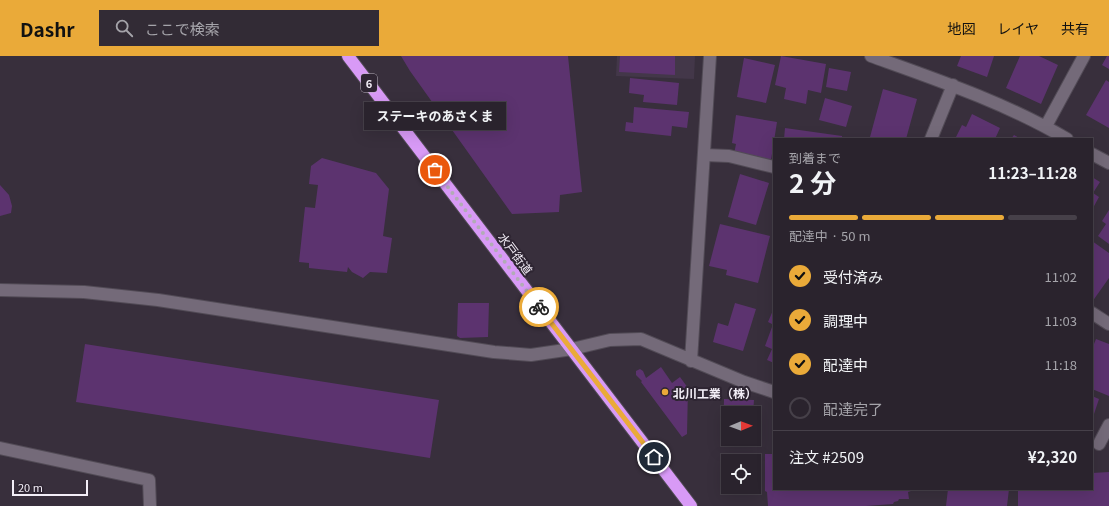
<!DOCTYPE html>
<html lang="ja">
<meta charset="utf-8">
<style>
body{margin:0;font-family:Georgia,"Noto Sans JP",serif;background:#322b35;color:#f1f3f6;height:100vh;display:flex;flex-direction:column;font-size:15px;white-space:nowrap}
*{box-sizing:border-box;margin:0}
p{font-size:13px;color:#a5a4aa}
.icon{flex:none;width:22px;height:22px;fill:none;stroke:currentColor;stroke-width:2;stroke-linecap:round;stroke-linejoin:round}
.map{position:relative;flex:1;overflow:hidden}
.sheet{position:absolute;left:773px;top:82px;width:320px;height:352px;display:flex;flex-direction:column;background:#2a232d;border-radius:0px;box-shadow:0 4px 16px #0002,0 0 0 1px #464049}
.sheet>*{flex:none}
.needle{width:26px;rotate:89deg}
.fabs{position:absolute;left:721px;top:350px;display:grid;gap:8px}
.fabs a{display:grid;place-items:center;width:40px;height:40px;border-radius:0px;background:#2a232d;box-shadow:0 4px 16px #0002,0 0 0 1px #464049;font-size:20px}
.scale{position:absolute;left:12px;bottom:10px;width:76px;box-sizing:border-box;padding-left:4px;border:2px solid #f3eef7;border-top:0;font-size:11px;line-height:14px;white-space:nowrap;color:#f3eef7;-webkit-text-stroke:3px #2e2532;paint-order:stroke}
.pin{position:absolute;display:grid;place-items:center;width:34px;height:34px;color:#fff;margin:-17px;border:2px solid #fff;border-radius:50%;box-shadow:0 1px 4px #0007}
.courier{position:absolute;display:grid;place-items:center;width:40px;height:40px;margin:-20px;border:3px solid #eaaa39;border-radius:50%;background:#fff;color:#222;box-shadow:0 1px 5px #0007}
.bubble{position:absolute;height:28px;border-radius:0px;background:#2a232d;box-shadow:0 4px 16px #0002,0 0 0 1px #464049;font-size:13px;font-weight:700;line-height:28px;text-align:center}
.head em{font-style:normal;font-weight:700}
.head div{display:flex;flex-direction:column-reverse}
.head{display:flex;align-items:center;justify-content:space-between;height:68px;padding:0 16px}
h1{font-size:26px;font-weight:700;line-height:30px}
.bar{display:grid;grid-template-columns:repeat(4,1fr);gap:6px 4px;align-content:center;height:48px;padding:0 16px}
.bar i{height:5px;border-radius:3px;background:#464049}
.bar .active{background:#eaaa39}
.bar p{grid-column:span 4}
.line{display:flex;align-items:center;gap:10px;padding:0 16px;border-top:1px solid #464049}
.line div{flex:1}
ol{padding:0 16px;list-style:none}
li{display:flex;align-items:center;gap:12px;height:44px}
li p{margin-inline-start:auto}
li .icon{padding:4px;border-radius:50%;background:#eaaa39;color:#111;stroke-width:4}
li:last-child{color:#a5a4aa}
li i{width:22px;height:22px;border:2px solid #464049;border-radius:50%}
header{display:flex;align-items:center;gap:24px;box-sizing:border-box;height:56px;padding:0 20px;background:#eaaa39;color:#111}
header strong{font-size:19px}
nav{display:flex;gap:22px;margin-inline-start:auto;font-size:14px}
.search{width:280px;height:36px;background:#322b35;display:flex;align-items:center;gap:10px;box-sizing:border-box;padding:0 14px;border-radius:0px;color:#a5a4aa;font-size:15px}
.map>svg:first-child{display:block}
.built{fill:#433749}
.building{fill:#5c336f}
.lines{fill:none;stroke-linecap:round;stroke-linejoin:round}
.minor-casing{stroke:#524b56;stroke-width:14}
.highway-casing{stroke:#524b56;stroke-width:14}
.minor{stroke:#746a79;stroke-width:12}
.highway{stroke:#d89af6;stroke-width:12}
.done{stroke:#b2abb6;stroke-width:4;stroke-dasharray:0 7.2}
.route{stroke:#eaaa39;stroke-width:5}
.poi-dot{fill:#eaaa39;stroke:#2e2532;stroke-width:1.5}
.labels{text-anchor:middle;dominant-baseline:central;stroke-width:4;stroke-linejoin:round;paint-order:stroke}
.shield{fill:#2e2532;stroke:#b8b2bc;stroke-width:1}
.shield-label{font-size:11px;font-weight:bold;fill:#f3eef7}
.street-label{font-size:12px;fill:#f3eef7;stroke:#2e2532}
.poi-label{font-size:12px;font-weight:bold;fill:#f3eef7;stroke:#2e2532;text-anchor:start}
</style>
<header>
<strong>Dashr</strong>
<div class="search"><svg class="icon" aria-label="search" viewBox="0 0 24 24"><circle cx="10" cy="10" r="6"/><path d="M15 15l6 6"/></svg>ここで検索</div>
<nav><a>地図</a><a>レイヤ</a><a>共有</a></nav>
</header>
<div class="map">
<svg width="1109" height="450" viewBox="0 0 1109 450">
<rect width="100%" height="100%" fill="#382f3c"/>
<path class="built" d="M617,0H695L694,23L616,20Z"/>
<path class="building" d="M401,0H568L582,136L560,139L559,156L512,158L410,15Z
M620,0H675V19L619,16Z
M781,0L826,8L821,37L808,34L806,48L784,43L786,32L775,29Z
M961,0H994L987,21L957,10Z
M1020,0H1039L1058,9L1041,48L1006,32Z
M1107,0H1109V13L1102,9Z
M744,2L775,9L766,47L737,41Z
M829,12L851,16L847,35L826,31Z
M630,22L679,27L677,49L643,46L644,39L629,37Z
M1106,24L1109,26V72L1086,59Z
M883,33L917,43L906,83H877L870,81Z
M825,42L852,50L846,71L819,64Z
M634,51L689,56L687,72L672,70L671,80L625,75L626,66L633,67Z
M972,58L1000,72L995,83H960L956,81L962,69L966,71Z
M736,59L777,66L771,104L734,98L736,88L732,87Z
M785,72L842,80V83H784Z
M1014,79L1021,83H1011Z
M322,102L376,117L389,133L383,180L392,182L387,217L370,216L363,222L352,216L348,211L347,216L309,212V207L299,206L305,151L315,152L318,129L309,128L311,110Z
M740,118L769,127L756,169L728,161Z
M1092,121L1100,126L1093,137L1099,141L1093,152Z
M0,129L9,139L12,150L11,157L0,160Z
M1109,154V188L1098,180L1106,168L1102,165Z
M720,168L770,180L758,227L726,219L727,214L709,210Z
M1092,185L1109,197V222L1092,246Z
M458,247H489L488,281L460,282L457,280Z
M735,247L756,253L743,295L713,286L718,267L728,270Z
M774,252V269L768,266Z
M772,271L774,272V307L767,304L772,293L765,290Z
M1096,283L1109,288V340L1092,333V293Z
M85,288L439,344L430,402L76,346Z
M661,311L672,327L680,321L688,332L687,378L682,381L641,326L642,325L636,319V315L640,313L643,315L646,322Z
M1092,340L1099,343L1094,358L1092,357Z
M724,343L754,344L753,357H728V383H723Z
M765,398H774V433H911V435L908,436L909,443H899L898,445L894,446L893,448L866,450H768L767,436L765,435Z
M1109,416V450H1018V433H1092V417Z
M948,433H1009L1007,450H946Z"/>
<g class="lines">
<defs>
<path id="minor" d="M871,0C938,24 1006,47 1067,83
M1046,70L1084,0
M931,83L953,29
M1092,98L1109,107
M705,99L729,100L774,111
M0,234L84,236L158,244L494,296L531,299L572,293L610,284L641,283L744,326L774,336
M1092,257L1109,268
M691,305L710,0
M1099,388L1109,369
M0,392L149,424L150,450"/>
<path id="highway" d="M348,0L691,450"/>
</defs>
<use href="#minor" class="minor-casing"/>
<use href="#highway" class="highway-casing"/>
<use href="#minor" class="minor"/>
<use href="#highway" class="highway"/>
</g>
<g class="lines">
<path class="done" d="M435,114L539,251"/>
<path class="route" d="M539,251L654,401"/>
</g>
<circle class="poi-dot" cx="665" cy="336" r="4"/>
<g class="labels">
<rect class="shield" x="361" y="18" width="16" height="18" rx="3"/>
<g class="shield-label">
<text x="369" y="27">6</text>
</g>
<g class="street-label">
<text transform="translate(516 197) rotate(53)">水戸街道</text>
</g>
<g class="poi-label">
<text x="673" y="336">北川工業（株）</text>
</g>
</g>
</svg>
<div class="fabs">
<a><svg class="needle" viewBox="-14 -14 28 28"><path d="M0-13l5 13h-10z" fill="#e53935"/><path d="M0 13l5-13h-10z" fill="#a5a4aa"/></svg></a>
<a><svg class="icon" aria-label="locate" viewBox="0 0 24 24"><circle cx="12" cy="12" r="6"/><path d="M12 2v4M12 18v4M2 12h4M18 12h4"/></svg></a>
</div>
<div class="scale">20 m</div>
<div class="pin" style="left:435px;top:114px;background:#ea580c"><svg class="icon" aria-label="bag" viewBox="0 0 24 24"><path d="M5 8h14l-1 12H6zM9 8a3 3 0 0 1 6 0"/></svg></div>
<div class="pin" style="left:654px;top:401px;background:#1f2937"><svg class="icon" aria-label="home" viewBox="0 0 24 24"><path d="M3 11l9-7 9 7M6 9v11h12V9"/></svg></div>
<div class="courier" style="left:539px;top:251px"><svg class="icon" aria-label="bike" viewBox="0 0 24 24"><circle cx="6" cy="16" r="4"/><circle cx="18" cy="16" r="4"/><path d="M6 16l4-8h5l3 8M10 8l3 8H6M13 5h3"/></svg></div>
<div class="bubble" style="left:364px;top:46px;width:142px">ステーキのあさくま</div>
<section class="sheet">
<div class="head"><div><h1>2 分</h1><p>到着まで</p></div><em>11:23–11:28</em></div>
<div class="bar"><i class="active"></i><i class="active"></i><i class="active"></i><i></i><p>配達中 · 50 m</p></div>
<ol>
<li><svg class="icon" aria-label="check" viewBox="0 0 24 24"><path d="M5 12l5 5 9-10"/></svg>受付済み<p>11:02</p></li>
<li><svg class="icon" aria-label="check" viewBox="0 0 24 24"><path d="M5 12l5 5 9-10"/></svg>調理中<p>11:03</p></li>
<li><svg class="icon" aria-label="check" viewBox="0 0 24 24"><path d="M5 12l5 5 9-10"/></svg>配達中<p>11:18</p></li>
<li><i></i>配達完了</li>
</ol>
<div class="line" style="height:52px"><div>注文 #2509</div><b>¥2,320</b></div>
</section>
</div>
